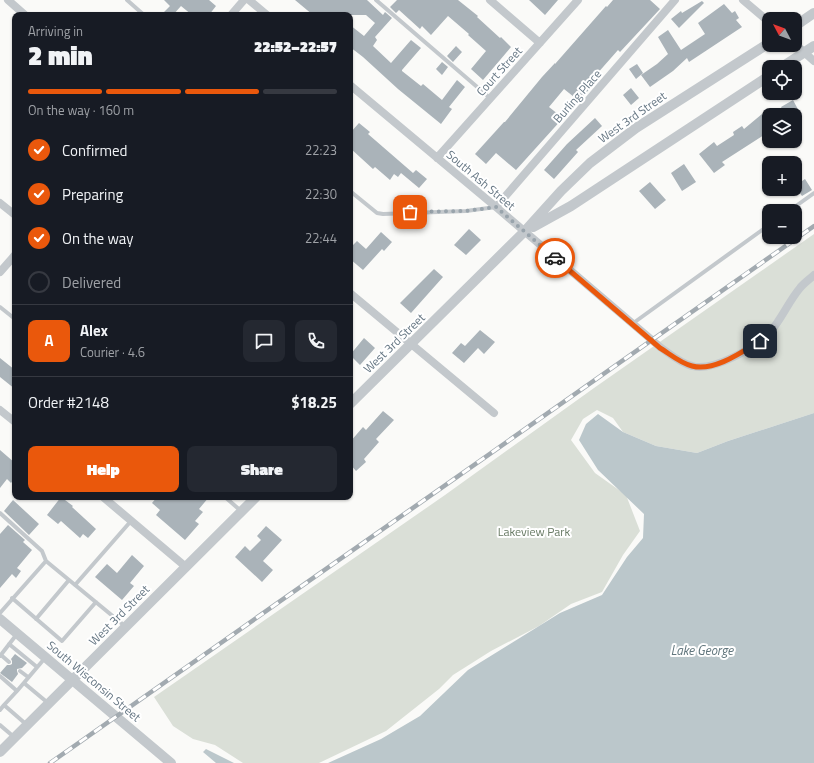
<!DOCTYPE html>
<meta charset="utf-8">
<style>
body{margin:0;font-family:"Titillium Web",sans-serif;background:#242831;color:#f1f3f6;height:100vh;display:flex;flex-direction:column;font-size:15px;white-space:nowrap}
*{box-sizing:border-box;margin:0}
p{font-size:13px;color:#9ea1a6}
.icon{flex:none;width:22px;height:22px;fill:none;stroke:currentColor;stroke-width:2;stroke-linecap:round;stroke-linejoin:round}
.map{position:relative;flex:1;overflow:hidden}
.side{position:absolute;left:12px;top:12px;width:341px;height:488px;display:flex;flex-direction:column;background:#171b24;border-radius:8px;box-shadow:0 1px 3px #0004}
.side>*{flex:none}
.needle{width:26px;rotate:311deg}
.buttons{position:absolute;left:762px;top:12px;display:grid;gap:8px}
.buttons a{display:grid;place-items:center;width:40px;height:40px;border-radius:8px;background:#171b24;box-shadow:0 1px 3px #0004;font-size:20px}
.pin{position:absolute;display:grid;place-items:center;width:34px;height:34px;color:#fff;margin:-17px;border-radius:8px;box-shadow:0 2px 6px #0006}
.courier{position:absolute;display:grid;place-items:center;width:40px;height:40px;margin:-20px;border:3px solid #ea580c;border-radius:50%;background:#fff;color:#222;box-shadow:0 1px 5px #0007}
.overview em{font-style:normal;font-weight:800}
.overview div{display:flex;flex-direction:column-reverse}
.overview{display:flex;align-items:center;justify-content:space-between;height:68px;padding:0 16px}
h1{font-size:26px;font-weight:800;line-height:30px}
.bar{display:grid;grid-template-columns:repeat(4,1fr);gap:6px 4px;align-content:center;height:48px;padding:0 16px}
.bar i{height:5px;border-radius:3px;background:#363941}
.bar .current{background:#ea580c}
.bar p{grid-column:span 4}
.line{display:flex;align-items:center;gap:10px;padding:0 16px;border-top:1px solid #363941}
.line div{flex:1}
.round{display:grid;place-items:center;flex:none;width:42px;height:42px;border-radius:8px;background:#242831}
ol{padding:0 16px;list-style:none}
li{display:flex;align-items:center;gap:12px;height:44px}
li p{margin-inline-start:auto}
li .icon{padding:4px;border-radius:50%;background:#ea580c;color:#fff;stroke-width:4}
li:last-child{color:#9ea1a6}
li i{width:22px;height:22px;border:2px solid #363941;border-radius:50%}
.cta{display:flex;gap:8px;margin-top:auto;padding:8px 16px}
.cta a{flex:1;height:46px;border-radius:8px;background:#ea580c;color:#fff;font-size:16px;font-weight:800;line-height:46px;text-align:center}
.cta a+a{background:#242831;color:#f1f3f6}
.map>svg:first-child{display:block}
.green{fill:#dadfd7}
.water{fill:#bbc7cb}
.building{fill:#aab3b9}
.lines{fill:none;stroke-linecap:round;stroke-linejoin:round}
.service{stroke:#c3c8cc;stroke-width:4}
.minor{stroke:#c3c8cc;stroke-width:8}
.tertiary{stroke:#c3c8cc;stroke-width:10}
.rail-casing{stroke:#a2aab0;stroke-width:4.5}
.rail{stroke:#fff;stroke-width:3;stroke-dasharray:9;stroke-linecap:butt}
.done{stroke:#99a4ac;stroke-width:4;stroke-dasharray:0 7.2}
.route{stroke:#ea580c;stroke-width:5}
.labels{text-anchor:middle;dominant-baseline:central;stroke-width:4;stroke-linejoin:round;paint-order:stroke}
.street-label{font-size:12px;fill:#657683;stroke:#fff}
.park-label{font-size:12px;fill:#687a64;stroke:#fff}
.water-label{font-size:13px;font-style:italic;fill:#60757c;stroke:#fff}
</style>
<div class="map">
<svg width="814" height="763" viewBox="0 0 814 763">
<rect width="100%" height="100%" fill="#fafaf8"/>
<path class="green" d="M814,234V413L728,441L697,453L656,446L623,432L613,418L597,410L583,419L571,440L595,473L626,495L640,531L623,555L602,592L571,604L539,626L491,651L453,675L439,689L386,731L319,763H243L215,745L193,739L173,726L154,697L445,495L594,388Z"/>
<path class="water" d="M814,413V763H328L381,739L420,716L468,670L560,613L602,595L627,557L643,538L644,514L598,470L579,440L586,424L598,414L623,432L656,446L697,453L728,441Z
M206,749L234,763H216L203,752Z"/>
<path class="building" d="M164,0H209L216,6L209,15H192L181,6L173,15H161L170,6Z
M295,0H367L383,15L385,12L392,18L375,37L377,40L373,46L391,63L411,40L421,48L402,70V71L421,86L423,84L442,100L457,80L465,87L449,107L452,109L441,124L398,89L363,57L350,47V25L364,36L375,23L366,15H313Z
M397,0H458L478,16L477,17L500,38L501,37L511,47L483,80L471,69L486,51L468,35L469,34L448,16L431,35L422,26L420,29L399,10L396,13L390,7Z
M529,0H558L545,15Z
M613,0H650L660,9L620,52L618,50L596,75L599,78L579,101L564,89L549,107L563,118L516,170L496,153L486,164L475,154L504,122H505L542,77L555,63V64L606,6L607,7Z
M702,1L704,3L679,28L671,19L681,11L682,13Z
M724,4L732,13L735,11L739,18L736,20L742,27L689,62L687,58L673,71L650,87L641,75L657,64L668,54L658,37L668,30L681,50L705,34L698,23Z
M456,46L462,52L453,62L447,56Z
M442,62L448,67L442,75L436,69Z
M637,64L643,73L636,79L629,69Z
M631,88L639,98L631,105L623,95Z
M793,100L801,115H785L781,107Z
M762,114L769,123V142L764,135L722,162L725,165L714,173L699,154L714,142L717,146L734,135L733,132L742,126L744,129Z
M595,118L602,126L576,150L578,152L554,179L544,170L567,144Z
M359,123L370,132L368,134L413,173L416,170L427,179L419,188L401,173L398,177L394,174L390,180L375,167L373,169L350,148V133Z
M684,164L696,182L682,191L671,173Z
M805,179L812,190L802,196L795,186Z
M650,182L666,200L655,209L639,191Z
M469,229L481,240L466,255L454,245Z
M381,232L392,242L384,251L382,249L363,270L350,259V248L357,241L366,249Z
M434,269L443,277L411,313L400,303Z
M480,330L495,342L484,354L478,348L464,363L452,353L461,343L465,346Z
M364,338L375,348L360,365L350,355Z
M0,358L15,370V389L0,377Z
M383,411L394,420L376,439L379,442L364,459L366,462L356,471L350,464V442L363,427L366,430Z
M0,450L15,463V478L11,483L7,479L0,488Z
M61,497L73,506L72,507L96,529L88,538L83,534L80,538L61,521L58,524L47,515Z
M157,497H209L199,509L203,512L195,521L199,524L185,540L156,515L160,510L152,503Z
M13,500L39,524L29,535L4,511Z
M8,525L25,540L23,542L32,550L17,568L21,571L16,578L12,574L0,588V534Z
M266,526L282,540L263,561L273,570L262,582L235,557L245,546L250,551L261,540L257,536Z
M132,555L144,566L130,583L134,586L122,600L95,577L107,564L117,573Z
M15,654L27,663L22,668L17,669V671L18,674L12,682L0,673L7,665H10L12,664V661L11,659Z"/>
<g class="lines">
<path class="service" d="M127,0L144,15
M376,0L490,98
M350,191L377,213L383,214L466,211L496,207
M789,211L814,193
M0,307L15,319
M632,324L769,225
M225,497L241,511
M0,513L42,551L46,561
M75,585L131,521
M12,598L62,641L96,602
M0,613L46,561L126,627
M36,619L69,580
M9,644L37,667
M1,655L9,662
M0,656L17,634
M20,671L28,677
M0,676L17,691L45,658
M24,683L48,703
M17,691L4,705L27,725
M0,710L4,705
M0,725L14,737"/>
<path class="minor" d="M8,0L25,15
M249,0L267,15
M490,0L540,43
M743,0L769,22
M231,15L244,0
M795,44L814,61
M350,85L496,207L660,347C670,354 680,363 692,366C713,372 757,347 771,331C782,318 789,301 800,288C804,283 810,279 814,275
M437,158L578,0
M0,203L15,215
M496,207L675,0
M0,272L15,255
M350,293L494,413
M0,410L15,422
M103,497L186,567"/>
<path class="tertiary" d="M795,26L814,13
M782,67L814,46
M533,227L571,206L769,76
M350,404L524,232L561,191L590,163L636,128L769,43
M0,619L171,763
M0,752L256,497"/>
<defs>
<path id="rail" d="M50,763L814,226"/>
</defs>
<use href="#rail" class="rail-casing"/>
<use href="#rail" class="rail"/>
</g>
<g class="lines">
<path class="done" d="M410,212L466,211L496,207L555,258"/>
<path class="route" d="M555,258L660,348C670,354 680,363 692,366C714,372 742,352 760,341"/>
</g>
<g class="labels">
<g class="street-label">
<text transform="translate(499 71) rotate(-48)">Court Street</text>
<text transform="translate(577 96) rotate(-49)">Burling Place</text>
<text transform="translate(632 117) rotate(-35)">West 3rd Street</text>
<text transform="translate(481 180) rotate(40)">South Ash Street</text>
<text transform="translate(394 343) rotate(-44)">West 3rd Street</text>
<text transform="translate(119 615) rotate(-45)">West 3rd Street</text>
<text transform="translate(94 681) rotate(40)">South Wisconsin Street</text>
</g>
<g class="park-label">
<text x="534" y="531">Lakeview Park</text>
</g>
<g class="water-label">
<text x="702" y="650">Lake George</text>
</g>
</g>
</svg>
<div class="buttons">
<a><svg class="needle" viewBox="-14 -14 28 28"><path d="M0-13l5 13h-10z" fill="#e53935"/><path d="M0 13l5-13h-10z" fill="#9ea1a6"/></svg></a>
<a><svg class="icon" aria-label="locate" viewBox="0 0 24 24"><circle cx="12" cy="12" r="6"/><path d="M12 2v4M12 18v4M2 12h4M18 12h4"/></svg></a>
<a><svg class="icon" aria-label="layers" viewBox="0 0 24 24"><path d="M12 4l9 5-9 5-9-5zM3 14l9 5 9-5"/></svg></a>
<a>+</a>
<a>−</a>
</div>
<div class="pin" style="left:410px;top:212px;background:#ea580c"><svg class="icon" aria-label="bag" viewBox="0 0 24 24"><path d="M5 8h14l-1 12H6zM9 8a3 3 0 0 1 6 0"/></svg></div>
<div class="pin" style="left:760px;top:341px;background:#1f2937"><svg class="icon" aria-label="home" viewBox="0 0 24 24"><path d="M3 11l9-7 9 7M6 9v11h12V9"/></svg></div>
<div class="courier" style="left:555px;top:258px"><svg class="icon" aria-label="car" viewBox="0 0 24 24"><path d="M5 17H2v-5l4-1 3-4h7l3 4 3 1v5h-3M9 17h6M6 11h13"/><circle cx="7" cy="17" r="2"/><circle cx="17" cy="17" r="2"/></svg></div>
<section class="side">
<div class="overview"><div><h1>2 min</h1><p>Arriving in</p></div><em>22:52–22:57</em></div>
<div class="bar"><i class="current"></i><i class="current"></i><i class="current"></i><i></i><p>On the way · 160 m</p></div>
<ol>
<li><svg class="icon" aria-label="check" viewBox="0 0 24 24"><path d="M5 12l5 5 9-10"/></svg>Confirmed<p>22:23</p></li>
<li><svg class="icon" aria-label="check" viewBox="0 0 24 24"><path d="M5 12l5 5 9-10"/></svg>Preparing<p>22:30</p></li>
<li><svg class="icon" aria-label="check" viewBox="0 0 24 24"><path d="M5 12l5 5 9-10"/></svg>On the way<p>22:44</p></li>
<li><i></i>Delivered</li>
</ol>
<div class="line" style="height:72px"><b class="round" style="background:#ea580c;color:#fff">A</b><div><b>Alex</b><p>Courier · 4.6</p></div><a class="round"><svg class="icon" aria-label="chat" viewBox="0 0 24 24"><path d="M4 5h16v11H9l-5 4z"/></svg></a><a class="round"><svg class="icon" aria-label="phone" viewBox="0 0 24 24"><path d="M5 4h4l2 5-3 2q2 4 5 5l2-3 5 2v4C11 20 4 13 5 4z"/></svg></a></div>
<div class="line" style="height:52px"><div>Order #2148</div><b>$18.25</b></div>
<div class="cta"><a>Help</a><a>Share</a></div>
</section>
</div>
